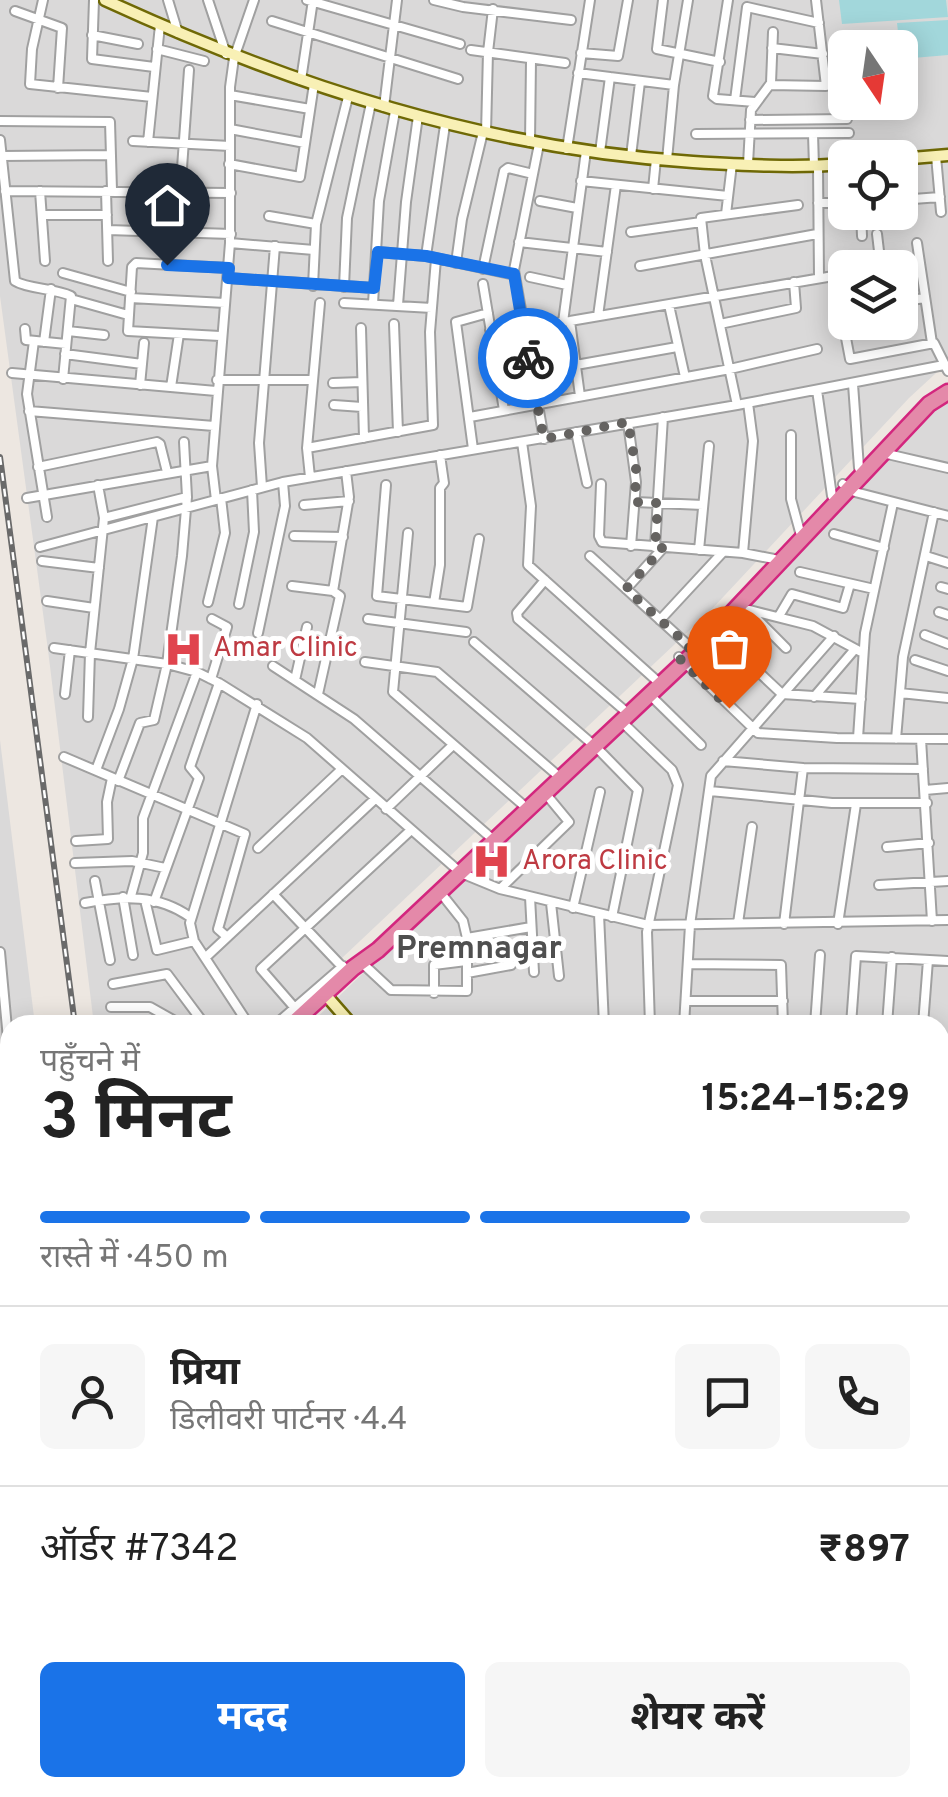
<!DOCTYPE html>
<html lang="hi">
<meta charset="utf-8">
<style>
body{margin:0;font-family:Overpass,"Noto Sans Devanagari",sans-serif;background:#f6f6f6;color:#222;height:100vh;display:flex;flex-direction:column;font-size:38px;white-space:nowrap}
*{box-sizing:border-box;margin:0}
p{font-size:32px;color:#767676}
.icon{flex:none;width:55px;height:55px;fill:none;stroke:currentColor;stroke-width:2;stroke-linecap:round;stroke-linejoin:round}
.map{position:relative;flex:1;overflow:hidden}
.panel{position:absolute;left:0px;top:1015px;width:950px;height:782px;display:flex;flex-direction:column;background:#fff;border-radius:30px 30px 0 0;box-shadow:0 5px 25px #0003}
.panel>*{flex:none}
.needle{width:65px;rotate:167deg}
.tools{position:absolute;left:828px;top:30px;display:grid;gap:20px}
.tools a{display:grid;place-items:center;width:90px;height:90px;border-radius:15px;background:#fff;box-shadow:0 5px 25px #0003;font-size:50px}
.pin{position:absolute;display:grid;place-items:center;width:85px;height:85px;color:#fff;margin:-102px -42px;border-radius:50% 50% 50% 0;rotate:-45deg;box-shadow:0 0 10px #0007}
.pin .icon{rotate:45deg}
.courier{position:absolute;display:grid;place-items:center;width:100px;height:100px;margin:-50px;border:8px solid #1a73e8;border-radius:50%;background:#fff;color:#222;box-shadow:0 2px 12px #0007}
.head em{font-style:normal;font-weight:700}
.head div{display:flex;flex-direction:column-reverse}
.head{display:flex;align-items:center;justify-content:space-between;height:170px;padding:0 40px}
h1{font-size:65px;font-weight:700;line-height:75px}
.bar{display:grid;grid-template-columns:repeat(4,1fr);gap:15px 10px;align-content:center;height:120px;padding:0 40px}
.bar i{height:12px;border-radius:8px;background:#e0e0e0}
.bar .current{background:#1a73e8}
.bar p{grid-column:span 4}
.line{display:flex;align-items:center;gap:25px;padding:0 40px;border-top:2px solid #e0e0e0}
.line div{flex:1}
.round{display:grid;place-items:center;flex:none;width:105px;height:105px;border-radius:15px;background:#f6f6f6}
.cta{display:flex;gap:20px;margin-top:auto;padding:20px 40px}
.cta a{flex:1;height:115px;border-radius:15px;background:#1a73e8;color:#fff;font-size:40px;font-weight:700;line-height:115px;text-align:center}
.cta a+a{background:#f6f6f6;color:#222}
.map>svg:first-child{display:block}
.residential{fill:#dad9d9;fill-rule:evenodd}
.industrial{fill:#e6d3e6}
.water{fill:#a2d7db}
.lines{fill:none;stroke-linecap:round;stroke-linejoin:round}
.street-casing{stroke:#a0a0a0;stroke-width:12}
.secondary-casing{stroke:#6f6906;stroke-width:15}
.highway-casing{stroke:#d3267e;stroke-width:19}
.street{stroke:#fff;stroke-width:8}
.secondary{stroke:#f8f0b5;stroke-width:10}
.highway{stroke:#e489a9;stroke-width:14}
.rail-casing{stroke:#6a6a6a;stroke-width:6}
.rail{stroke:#fff;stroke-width:2.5;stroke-dasharray:8;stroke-linecap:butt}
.done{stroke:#656361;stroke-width:10;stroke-dasharray:0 18}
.route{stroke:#1a73e8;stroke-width:12}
.labels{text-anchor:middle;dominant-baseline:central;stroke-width:10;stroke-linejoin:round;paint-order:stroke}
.health-label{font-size:28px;fill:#be3a42;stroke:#fff;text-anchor:start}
.quarter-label{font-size:32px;font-weight:bold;fill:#4f4f4f;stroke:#fff}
</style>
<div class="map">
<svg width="948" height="1797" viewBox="0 0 948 1797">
<rect width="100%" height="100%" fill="#ede7e1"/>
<path class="residential" d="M0,0H948V362L909,398L711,610L271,1025H94L48,650L0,296ZM845,48H900V102H845ZM845,158H900V212H845ZM845,268H900V322H845Z
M948,399V1797H230L229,1788H940V1025H309L790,563L932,406Z
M0,740L35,1025H10V1155L0,1157Z
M0,1361L10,1433V1788H144L145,1797H0Z"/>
<path class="industrial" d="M10,1182V1316L0,1244V1183Z
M145,1788H218L220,1797H147Z"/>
<path class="water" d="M839,0H946L948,17L842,24Z
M948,20V55L901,59L897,23Z"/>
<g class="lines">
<defs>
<path id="street" d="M43,0L32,49L30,84L152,97
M94,0L92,59L154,67
M168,0L178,33
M208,0L226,54
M307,0L460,44
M434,0L463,7L571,20
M663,0L657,49L720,62
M728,0L713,96L717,99L755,102
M15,11L62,28L58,88
M272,21L458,79
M92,35L138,44
M772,48L823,54
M157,49L204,61
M471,50L565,63
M581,53L618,56L628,0
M578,73L674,85
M301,80L313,0
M770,85L826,86L816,0
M230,95L310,109
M735,100L747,7L819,23
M384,107L397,0
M750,120L847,119
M0,121L110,122L112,190
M230,129L305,143
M486,133L488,52L493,9
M696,134L849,133
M813,134L814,166
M0,140L15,281C27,289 54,288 71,296L63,379
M133,141L230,146
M148,142L160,25
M530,142L531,60
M539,144L514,270L544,439
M567,149L590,0
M600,152L610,77
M2,156L111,155
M631,156L640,82
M936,156L941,212
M901,159L907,218
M667,160L674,85L688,0
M229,164L300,177L314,84
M748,164L751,110L771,83L773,32
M818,166L819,277
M182,168L189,70
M581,181L728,196
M653,189L656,159
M5,191L231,193
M40,191L45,261
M106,191L108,261
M900,200L940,197
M540,201L577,208
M818,203H845
M861,212L862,236
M726,214L732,164
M42,215H107
M269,216L316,224
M108,230L231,234
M631,232L701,222
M877,234L881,268
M519,242L607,252
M230,243L314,250
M917,243L932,343
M377,252L426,256L515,275
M426,256L445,125
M456,263L462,219L483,132
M640,266L817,234
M890,268L919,264
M483,269L504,171L508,168L533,174
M63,273L131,292
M834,275L850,359L934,343L948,371
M530,277L567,285
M228,278L374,288
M483,284L504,410
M313,286L316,224L348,97
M344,287L347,218L371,103
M130,298L225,303
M71,299L128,315
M900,302L924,298
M344,303L432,308
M373,304L379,201L395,111
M398,305L406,202L418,116
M669,305L685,377
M598,316L616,185
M570,321L580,396
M563,322L586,151
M394,324L398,432
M720,324L796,308L794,282
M361,328L364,438
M25,329L26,340L66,344
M490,330L570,321L845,274
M68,331L104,335
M220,336L128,331L132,267L136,263L229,268
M34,341L27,394L47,517
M44,342L51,289
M65,354L142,364
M576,365L677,347
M12,373L216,391
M217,380H312
M333,383L362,382
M853,384L859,468
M140,385L144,343
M171,387L179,334
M817,390L832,496
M334,405L362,407
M737,405L705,255L701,218L798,205
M29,411L214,426
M470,417L730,369L817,349
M628,423L636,482L631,546
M576,432L587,483
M791,435V499L800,532
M522,442L531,506L528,565L656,680
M307,448L433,425L430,332L436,259
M473,449L456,322L488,313
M883,453L948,468
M38,467L157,442L160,444L167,472
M310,477L307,448L320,303
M601,484L599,536L602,542L743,553L774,559
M843,484L855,492L948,516
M386,485L377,596L467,607L479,539
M262,487L259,443L275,246
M27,498L212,466
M216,500L212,466L230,243V87L234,58L254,0
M635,502L703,505
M304,505L349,501
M104,518L187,497
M408,533L393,692L522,804
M834,534L884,548
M294,536L343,537
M40,547L283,482L737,405L944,365
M655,547L663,417
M699,550L709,446
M743,553L753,441L748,403
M590,556L690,647
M926,556L948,563
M42,561L99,568
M800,572L874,589
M545,580L517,613L518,619L624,710
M292,586L333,591L340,596L318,694
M941,587L948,589
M626,589L663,548
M333,591L349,497L346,471
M47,601L94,608
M208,602L225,533L221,498
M434,603L440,565V488L444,483L440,455
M239,604L254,532L252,490
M749,610L813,626L863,653
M750,612L786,648
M939,612L948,615
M779,616L792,594L843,608L850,584
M368,619L466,632
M660,620L723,552
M715,631L782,694L861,699
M258,633L285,506L283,482
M925,635L948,644
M474,642L590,742
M54,648L167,664L197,672L219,683L307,738L461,873L500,889L648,925L948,920
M679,657L758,733L837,738L948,739
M915,660L948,671
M365,662L437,672L556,774
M273,666L354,719L489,836
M211,679L227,627L212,619
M295,680L307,627
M900,693L948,698
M65,694L70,650
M650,695L701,745
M814,697L855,649
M88,717L90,653L104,518L98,485
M622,722L672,770L678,785L647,932L650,1025
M858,738L865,633L893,503
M896,739L903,657L934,512
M921,739L932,921
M596,747L638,790L612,917
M64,757L245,834L218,929L226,936
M723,761L803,768L923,769
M96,770L119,709L133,659L153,517
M118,781L140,723L154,720L167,664L182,556L187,497L184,442
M925,790L948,788
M710,791L832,803H927
M386,809L453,745
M76,841L108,839L107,802L112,778
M887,847L929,843
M258,848L342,769
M75,863L132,861L165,868
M95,881L110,960
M879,885L948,881
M500,889L569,822L545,793
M273,894L348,973
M131,896L143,853V818L197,672
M123,897L133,955
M530,897L534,972
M145,900L157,950L194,941
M154,902L199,778L190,767L219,683
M85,903C122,896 158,894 190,917
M551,903L559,976
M573,908L600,792
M599,914L604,1025
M738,923L752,827
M784,924L803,768
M838,924L856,804
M467,938L531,927
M0,952L10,1061
M206,957L375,799
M362,963L391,990L467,991V938L463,921L440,892
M689,964L781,965L783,1025
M467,973L511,965
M113,984L167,974L205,1025
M434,993V965L466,961
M686,1001H783
M111,1007H150L182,1025
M294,1007L261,969L411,830
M351,1023L621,1025
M17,1025L28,1023
M249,1025L194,941L190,923L257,704
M275,1025L343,966
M684,1025L690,925L711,776L834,636
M815,1025L820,955
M851,1025L856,956L948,961
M887,1025L892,957
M923,1025L928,960
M940,1047H948
M940,1072L948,1073
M0,1097L10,1095
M940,1103H948
M940,1138L945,1164
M0,1150L2,1162
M940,1278L948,1277
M940,1326L948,1324
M943,1375L948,1407
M940,1451L948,1420
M0,1507L10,1510
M0,1542L10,1545
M940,1554L948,1552
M940,1608L948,1605
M940,1622L948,1628
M0,1650L10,1651
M0,1746L10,1750
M940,1769L948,1781
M113,1788L114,1797
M225,1788L226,1797
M262,1788L263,1797
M386,1788V1797
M418,1788V1797
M452,1788V1797
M489,1788V1797
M317,1797V1788
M350,1797V1788
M517,1797L939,1791"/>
<path id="secondary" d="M105,0C292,86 487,149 693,162C744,165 795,168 845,164
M900,159L948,155
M324,993L352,1025
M940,1164H945L948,1170
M0,1312L10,1383
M940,1668L948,1675
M940,1679L948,1686
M0,1719L10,1720
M63,1788L65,1797
M677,1788V1797"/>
<path id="highway" d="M291,1025L353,968L378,950L695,652L929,404L948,392
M0,1171L10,1169"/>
</defs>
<use href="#street" class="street-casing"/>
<use href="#secondary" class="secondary-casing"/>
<use href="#highway" class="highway-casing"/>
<use href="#street" class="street"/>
<use href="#secondary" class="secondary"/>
<use href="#highway" class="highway"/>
<defs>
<path id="rail" d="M0,457L75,1025
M170,1788L171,1797
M192,1788L193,1797"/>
</defs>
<use href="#rail" class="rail-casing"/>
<use href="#rail" class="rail"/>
</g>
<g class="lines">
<path class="done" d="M528,358L544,439L628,422L636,469L635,502L658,503L655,548H663L626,589L690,647L678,657L729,708"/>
<path class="route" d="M167,265L229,268L228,278L374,288L378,252L426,256L514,274L528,358"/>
</g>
<defs>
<symbol id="hospital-bare" viewBox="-9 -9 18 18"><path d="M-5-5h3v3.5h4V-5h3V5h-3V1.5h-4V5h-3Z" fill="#e0444e" stroke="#fff" stroke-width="2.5" paint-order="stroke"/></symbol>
</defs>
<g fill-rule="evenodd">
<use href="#hospital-bare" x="156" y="622" width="55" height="55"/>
<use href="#hospital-bare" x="464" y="834" width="55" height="55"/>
</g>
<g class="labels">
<g class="health-label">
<text x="213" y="649">Amar Clinic</text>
<text x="522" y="862">Arora Clinic</text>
</g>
<g class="quarter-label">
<text x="479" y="950">Premnagar</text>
</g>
</g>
</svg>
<div class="tools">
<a><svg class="needle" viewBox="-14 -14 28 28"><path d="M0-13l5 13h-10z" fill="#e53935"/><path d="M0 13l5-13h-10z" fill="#767676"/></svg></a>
<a><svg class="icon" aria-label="locate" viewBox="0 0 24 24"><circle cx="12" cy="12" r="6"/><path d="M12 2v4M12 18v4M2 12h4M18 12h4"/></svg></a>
<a><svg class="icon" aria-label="layers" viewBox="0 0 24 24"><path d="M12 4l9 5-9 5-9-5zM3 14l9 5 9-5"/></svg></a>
</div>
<div class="pin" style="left:729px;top:708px;background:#ea580c"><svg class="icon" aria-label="bag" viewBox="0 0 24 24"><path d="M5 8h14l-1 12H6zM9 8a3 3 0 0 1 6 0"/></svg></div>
<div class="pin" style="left:167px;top:265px;background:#1f2937"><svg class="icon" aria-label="home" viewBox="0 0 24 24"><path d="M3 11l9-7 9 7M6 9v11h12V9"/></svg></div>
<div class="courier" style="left:528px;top:358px"><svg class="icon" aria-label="bike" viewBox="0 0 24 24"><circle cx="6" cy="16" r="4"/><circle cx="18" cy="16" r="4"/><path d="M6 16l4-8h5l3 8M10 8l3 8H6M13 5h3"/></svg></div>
<section class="panel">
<div class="head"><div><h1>3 मिनट</h1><p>पहुँचने में</p></div><em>15:24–15:29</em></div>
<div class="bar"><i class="current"></i><i class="current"></i><i class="current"></i><i></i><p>रास्ते में · 450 m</p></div>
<div class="line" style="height:180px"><a class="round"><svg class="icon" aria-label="person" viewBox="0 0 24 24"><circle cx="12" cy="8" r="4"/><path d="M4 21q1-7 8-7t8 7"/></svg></a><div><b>प्रिया</b><p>डिलीवरी पार्टनर · 4.4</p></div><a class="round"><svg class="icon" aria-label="chat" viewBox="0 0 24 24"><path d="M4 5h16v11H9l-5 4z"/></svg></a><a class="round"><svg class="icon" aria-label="phone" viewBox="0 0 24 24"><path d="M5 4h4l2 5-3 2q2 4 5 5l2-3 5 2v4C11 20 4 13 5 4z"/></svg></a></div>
<div class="line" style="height:130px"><div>ऑर्डर #7342</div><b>₹897</b></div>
<div class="cta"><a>मदद</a><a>शेयर करें</a></div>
</section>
</div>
